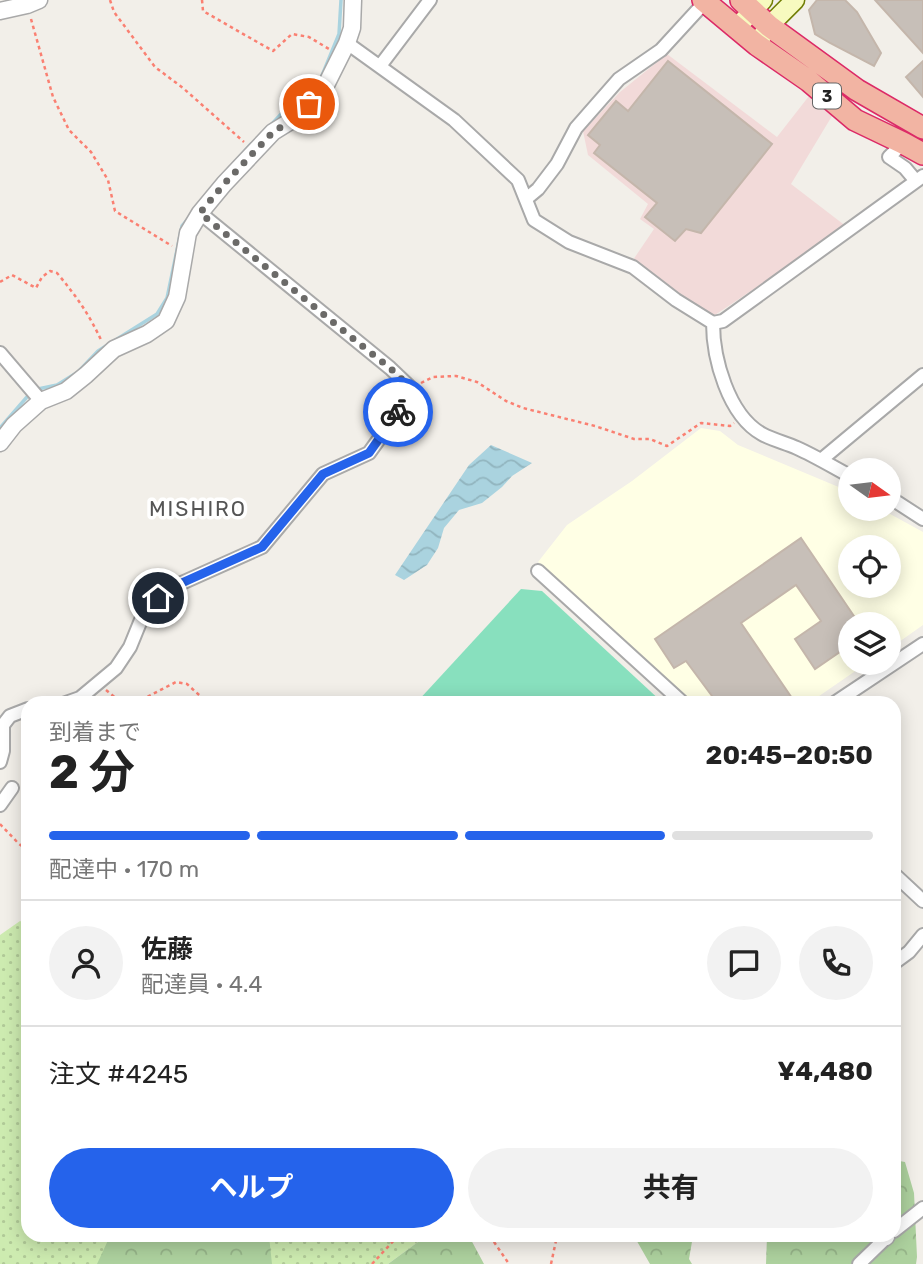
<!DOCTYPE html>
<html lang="ja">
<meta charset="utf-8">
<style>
body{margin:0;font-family:Rubik,"Noto Sans JP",sans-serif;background:#f2f2f2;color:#222;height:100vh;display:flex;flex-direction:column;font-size:26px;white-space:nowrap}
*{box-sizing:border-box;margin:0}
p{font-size:23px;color:#767676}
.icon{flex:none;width:38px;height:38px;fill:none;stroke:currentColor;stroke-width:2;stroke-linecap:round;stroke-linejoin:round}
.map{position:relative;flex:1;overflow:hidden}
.side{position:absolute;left:21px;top:696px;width:880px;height:546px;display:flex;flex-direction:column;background:#fff;border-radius:21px;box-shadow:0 4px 18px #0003}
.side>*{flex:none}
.needle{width:46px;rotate:104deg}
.tools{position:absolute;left:838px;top:458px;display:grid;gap:14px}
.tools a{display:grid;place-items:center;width:63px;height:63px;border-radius:50%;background:#fff;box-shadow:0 4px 18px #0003;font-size:35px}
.pin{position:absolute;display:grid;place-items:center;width:60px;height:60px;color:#fff;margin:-30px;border:4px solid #fff;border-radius:50%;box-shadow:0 2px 7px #0007}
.courier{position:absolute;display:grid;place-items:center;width:70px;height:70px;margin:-35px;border:5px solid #2563eb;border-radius:50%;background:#fff;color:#222;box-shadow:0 2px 9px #0007}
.overview em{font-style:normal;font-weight:700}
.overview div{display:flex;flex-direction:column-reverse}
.overview{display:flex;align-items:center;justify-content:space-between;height:119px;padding:0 28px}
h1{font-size:46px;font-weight:700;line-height:52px}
.bar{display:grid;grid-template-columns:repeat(4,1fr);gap:10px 7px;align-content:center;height:84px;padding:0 28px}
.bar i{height:9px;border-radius:5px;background:#e0e0e0}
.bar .active{background:#2563eb}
.bar p{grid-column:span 4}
.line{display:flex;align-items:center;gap:18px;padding:0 28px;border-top:2px solid #e0e0e0}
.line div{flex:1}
.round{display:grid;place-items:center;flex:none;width:74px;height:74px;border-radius:37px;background:#f2f2f2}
.button{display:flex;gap:14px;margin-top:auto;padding:14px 28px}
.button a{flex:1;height:80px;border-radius:42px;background:#2563eb;color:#fff;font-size:28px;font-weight:700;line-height:80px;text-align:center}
.button a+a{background:#f2f2f2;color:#222}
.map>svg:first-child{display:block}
.commercial{fill:#f2dad9}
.education{fill:#ffffe5;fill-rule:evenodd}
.grass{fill:url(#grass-dots)}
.forest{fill:url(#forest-crowns)}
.pitch{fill:#88e0be}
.water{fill:url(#water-waves)}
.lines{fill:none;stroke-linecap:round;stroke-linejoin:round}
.stream{stroke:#aad3df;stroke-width:3.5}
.building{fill:#c7bfb8;stroke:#c4b6ab;stroke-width:2}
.minor-casing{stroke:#a9a9a9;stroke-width:16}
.tertiary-casing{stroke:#a9a9a9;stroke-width:19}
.secondary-casing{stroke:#707d05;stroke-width:21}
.trunk-casing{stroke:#dc2a67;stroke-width:24}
.path{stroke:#fa8072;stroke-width:2.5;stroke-dasharray:3.5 3.5;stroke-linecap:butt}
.minor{stroke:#fff;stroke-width:12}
.tertiary{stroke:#fff;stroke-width:16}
.secondary{stroke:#f7fabf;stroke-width:18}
.trunk{stroke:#f2b4a3;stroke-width:21}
.done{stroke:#6b6a68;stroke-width:7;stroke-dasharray:0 12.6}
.route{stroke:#2563eb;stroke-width:9}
.labels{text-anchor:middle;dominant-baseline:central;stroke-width:7;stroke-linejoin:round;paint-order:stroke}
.shield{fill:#fff;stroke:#646464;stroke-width:2}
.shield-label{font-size:16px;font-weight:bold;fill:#222}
.quarter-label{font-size:21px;letter-spacing:2px;fill:#555;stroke:#fff}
</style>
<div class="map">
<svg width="923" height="1264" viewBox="0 0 923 1264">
<defs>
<pattern id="grass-dots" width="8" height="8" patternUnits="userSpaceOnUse" patternTransform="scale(1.75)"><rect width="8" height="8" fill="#cdebb0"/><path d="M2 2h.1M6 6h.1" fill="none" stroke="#b0c997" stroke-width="1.8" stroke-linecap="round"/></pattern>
<pattern id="forest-crowns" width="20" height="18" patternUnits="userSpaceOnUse" patternTransform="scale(1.75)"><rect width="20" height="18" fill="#add19e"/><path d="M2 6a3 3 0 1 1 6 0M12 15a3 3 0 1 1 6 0" fill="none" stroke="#95b388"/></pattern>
<pattern id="water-waves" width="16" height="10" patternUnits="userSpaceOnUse" patternTransform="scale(1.75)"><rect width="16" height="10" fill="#aad3df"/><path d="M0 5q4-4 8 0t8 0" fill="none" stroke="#92b5bf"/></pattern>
</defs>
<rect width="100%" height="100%" fill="#f2efe9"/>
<path class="commercial" d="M667,54L777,137L809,96L832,116L791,184L847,227L712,317L633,260L654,229L640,219L648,204L588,155L583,131L620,92Z"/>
<path class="education" d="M701,428L720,431L738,445L841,488L850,493V509H881L923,532V625L889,649V625H850V663H867L809,703H694L538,562L567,525L632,481ZM850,548H889V586H850Z"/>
<path class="grass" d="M20,921L28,924V1236H426L388,1264H0V935Z"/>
<path class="forest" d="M894,1160L905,1162L914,1193L917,1257L916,1264H766L767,1236H894Z
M110,1236H269L272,1264H97Z
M426,1236H469L484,1264H388Z
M634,1236H693L689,1259L692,1264H650Z"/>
<path class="pitch" d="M521,589L542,591L663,703H416Z"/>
<path class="water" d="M491,445L532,463L512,476L502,487L482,503L459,510L444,528L438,548L427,565L404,580L395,575L469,465Z"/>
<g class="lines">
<path class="stream" d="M269,127L283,112L305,96L321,78L339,34L341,0
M235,162L251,144
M0,428L27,397L38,389L57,385L78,372L98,351L157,314L167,298L182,226L188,219"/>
</g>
<path class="building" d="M817,0H845L857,12L881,53L874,66L830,43L815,34L809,10Z
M875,0H923V53Z
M668,61L772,144L701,233L686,229L675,241L645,217L657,203L594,153L600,145L588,135L616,101L628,111Z
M923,61V97L906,77Z
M801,538L860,625H850V645L815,669L795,639L821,621L796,585L741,623L796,704H718L686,661L674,668L655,639Z"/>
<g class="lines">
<defs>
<path id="minor" d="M347,43L454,120L518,180L534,220L569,242L633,267L676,300L713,323L723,321L923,176
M380,66L430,0
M903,143L889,157L905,168L916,181
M526,199L538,189L557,164L576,128L619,79L661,50L705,2
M713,323C713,358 728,415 762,434C773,440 786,443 797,448C815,456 833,467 850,476
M0,353L41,401
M821,460L923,375
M889,497L923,519
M538,571L684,704
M63,704L80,698L116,668L130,647L141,620L158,598L175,586L262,547L323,474L369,453L392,421L411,388L390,368L200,213
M833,704L923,644
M0,762L3,751V725L10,716L28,709
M0,805L12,788
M894,874L923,901
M894,963L909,952L923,935
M894,1231L923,1208
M859,1264L888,1236"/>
<path id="tertiary" d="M0,11L27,5L39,0
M0,443L14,425L41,401L66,391L86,375L114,349L147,334L166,321L177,297L188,233L200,213L224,184L273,132L294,119L324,89L347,43L352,28L353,0
M883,1236L886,1237"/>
<path id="secondary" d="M737,27L763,0
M762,36L769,26L795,0"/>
<path id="trunk" d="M703,0L757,45L809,81L855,120L903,143L923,154
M741,0L769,26L857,90L923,128"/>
</defs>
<use href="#minor" class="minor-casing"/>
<use href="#tertiary" class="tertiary-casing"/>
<use href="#secondary" class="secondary-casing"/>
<use href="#trunk" class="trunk-casing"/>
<path class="path" d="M110,0L114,12L155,67L183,88L244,142
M202,0L203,11L273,51L292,34L309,37L329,49
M31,19L53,97L69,130L91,152L108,180L115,211L172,246
M0,282L12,275L36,288L42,277L50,271L57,273C77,297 89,314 102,342
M421,383L433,377L456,376L477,382L506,401L523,408L595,426L634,439H650L667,446L701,423L730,426L734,423
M106,690L123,704
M128,704L145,698L176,682L187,684L209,704
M0,824L19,844L28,850
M490,1236L509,1264
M372,1264L398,1236
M551,1264L557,1236"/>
<use href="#minor" class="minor"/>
<use href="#tertiary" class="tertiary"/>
<use href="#secondary" class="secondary"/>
<use href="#trunk" class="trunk"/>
</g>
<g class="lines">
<path class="done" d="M309,104L294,119L273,132L224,184L200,213L361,345L390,368L411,388L398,412"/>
<path class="route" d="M158,598L175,586L262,547L323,474L369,453L398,412"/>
</g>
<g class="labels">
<rect class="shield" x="813" y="83.5" width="28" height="25" rx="5"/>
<g class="shield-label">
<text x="827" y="96">3</text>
</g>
<g class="quarter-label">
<text x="198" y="508">MISHIRO</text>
</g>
</g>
</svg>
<div class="tools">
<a><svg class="needle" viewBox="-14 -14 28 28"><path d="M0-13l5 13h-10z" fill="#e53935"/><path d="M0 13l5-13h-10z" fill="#767676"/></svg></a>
<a><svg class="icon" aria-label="locate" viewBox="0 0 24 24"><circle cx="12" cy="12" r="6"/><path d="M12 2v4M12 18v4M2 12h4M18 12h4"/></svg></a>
<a><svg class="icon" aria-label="layers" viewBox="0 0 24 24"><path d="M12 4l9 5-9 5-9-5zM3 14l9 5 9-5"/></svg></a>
</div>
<div class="pin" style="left:309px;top:104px;background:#ea580c"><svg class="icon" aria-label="bag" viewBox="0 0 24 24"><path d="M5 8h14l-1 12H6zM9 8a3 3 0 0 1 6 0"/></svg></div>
<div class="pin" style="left:158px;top:598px;background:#1f2937"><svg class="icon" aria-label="home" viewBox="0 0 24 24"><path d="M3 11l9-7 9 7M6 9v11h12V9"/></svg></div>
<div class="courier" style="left:398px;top:412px"><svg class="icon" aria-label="bike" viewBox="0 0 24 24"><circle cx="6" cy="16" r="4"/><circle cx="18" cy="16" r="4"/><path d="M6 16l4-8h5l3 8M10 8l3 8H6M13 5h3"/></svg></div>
<section class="side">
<div class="overview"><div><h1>2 分</h1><p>到着まで</p></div><em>20:45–20:50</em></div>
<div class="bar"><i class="active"></i><i class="active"></i><i class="active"></i><i></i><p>配達中 · 170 m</p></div>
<div class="line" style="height:126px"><a class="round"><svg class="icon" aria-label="person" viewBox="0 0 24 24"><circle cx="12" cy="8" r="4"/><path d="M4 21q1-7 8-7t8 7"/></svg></a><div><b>佐藤</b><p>配達員 · 4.4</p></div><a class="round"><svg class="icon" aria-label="chat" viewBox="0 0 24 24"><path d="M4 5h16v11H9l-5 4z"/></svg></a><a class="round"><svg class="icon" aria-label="phone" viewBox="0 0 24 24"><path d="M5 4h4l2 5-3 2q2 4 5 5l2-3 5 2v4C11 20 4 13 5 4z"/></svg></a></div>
<div class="line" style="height:91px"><div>注文 #4245</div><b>¥4,480</b></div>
<div class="button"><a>ヘルプ</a><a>共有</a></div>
</section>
</div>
